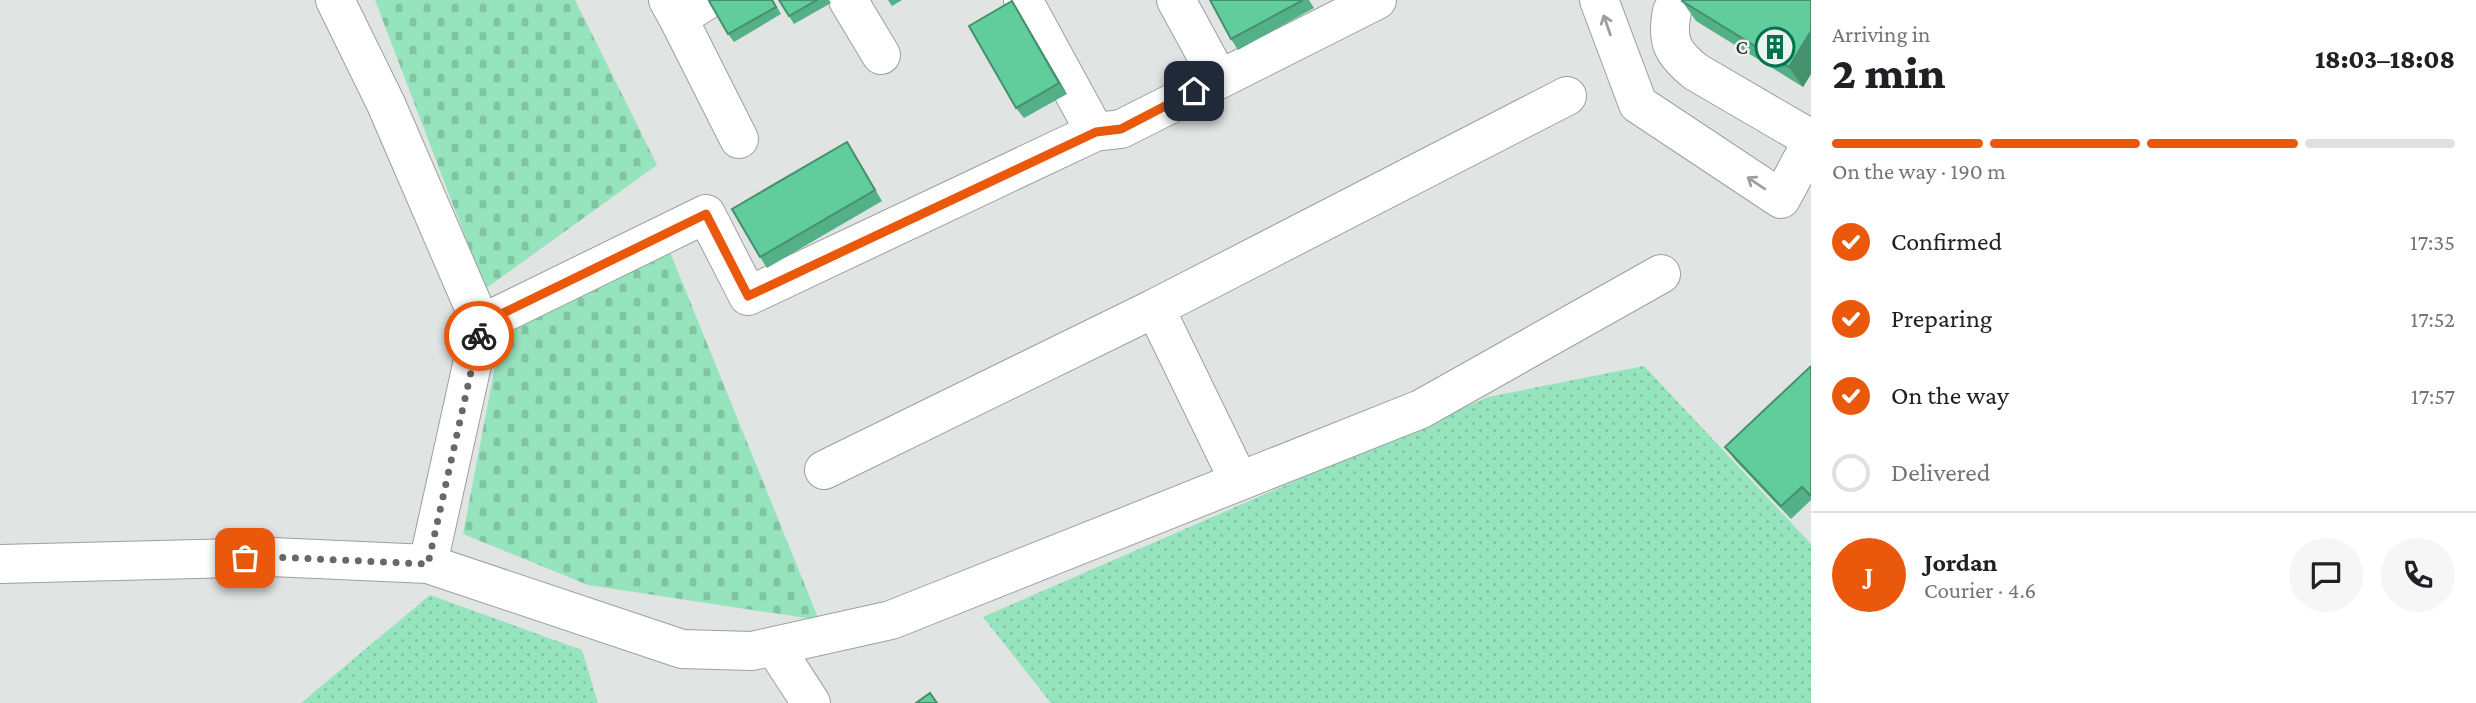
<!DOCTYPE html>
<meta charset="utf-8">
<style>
body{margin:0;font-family:"Crimson Pro",serif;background:#f6f6f6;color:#202124;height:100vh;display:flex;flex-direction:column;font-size:26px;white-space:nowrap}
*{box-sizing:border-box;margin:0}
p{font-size:23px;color:#757577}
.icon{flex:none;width:38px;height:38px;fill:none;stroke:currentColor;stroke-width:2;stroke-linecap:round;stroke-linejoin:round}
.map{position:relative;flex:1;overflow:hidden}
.details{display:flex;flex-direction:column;background:#fff;width:665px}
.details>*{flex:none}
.pin{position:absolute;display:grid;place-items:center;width:60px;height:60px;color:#fff;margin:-30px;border-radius:14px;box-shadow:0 4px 10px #0006}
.courier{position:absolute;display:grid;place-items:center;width:70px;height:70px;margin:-35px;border:5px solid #ea580c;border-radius:50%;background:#fff;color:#222;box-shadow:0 2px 9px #0007}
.headline em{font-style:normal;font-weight:800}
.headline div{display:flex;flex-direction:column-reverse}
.headline{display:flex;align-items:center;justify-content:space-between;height:119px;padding:0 21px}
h1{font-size:46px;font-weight:800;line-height:52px}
.bar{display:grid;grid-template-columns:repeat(4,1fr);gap:10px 7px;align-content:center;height:84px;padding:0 21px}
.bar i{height:9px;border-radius:5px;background:#e0e0e0}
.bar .current{background:#ea580c}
.bar p{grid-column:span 4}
.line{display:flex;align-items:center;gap:18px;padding:0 21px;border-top:2px solid #e0e0e0}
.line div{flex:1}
.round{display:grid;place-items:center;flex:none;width:74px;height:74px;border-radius:37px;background:#f6f6f6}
ol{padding:0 21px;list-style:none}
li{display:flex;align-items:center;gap:21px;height:77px}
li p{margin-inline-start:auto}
li .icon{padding:7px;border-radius:50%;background:#ea580c;color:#fff;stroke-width:4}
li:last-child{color:#757577}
li i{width:38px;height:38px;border:4px solid #e0e0e0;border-radius:50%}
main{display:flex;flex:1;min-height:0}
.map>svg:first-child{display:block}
.grass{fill:url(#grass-dots)}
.cemetery{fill:url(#cemetery-stones)}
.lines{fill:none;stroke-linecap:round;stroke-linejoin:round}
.minor-casing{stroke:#9ca09e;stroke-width:40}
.minor{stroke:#fff;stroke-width:38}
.wall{fill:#54b086}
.shaded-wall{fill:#45906d}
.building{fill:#62cd9c;stroke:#45906d;stroke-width:2}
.oneway{stroke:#9d9e9d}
.done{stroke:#666968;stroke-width:7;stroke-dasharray:0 12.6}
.route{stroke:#ea580c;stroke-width:9}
.labels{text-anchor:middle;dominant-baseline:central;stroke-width:5;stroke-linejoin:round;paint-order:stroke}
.poi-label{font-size:21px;fill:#252726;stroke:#edf2ef;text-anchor:end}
</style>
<main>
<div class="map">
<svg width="1811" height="703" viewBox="0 0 1811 703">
<defs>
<pattern id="grass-dots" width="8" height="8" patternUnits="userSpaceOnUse" patternTransform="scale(1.75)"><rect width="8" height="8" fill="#96e4bd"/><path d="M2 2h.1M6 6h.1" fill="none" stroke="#81c4a2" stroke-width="1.8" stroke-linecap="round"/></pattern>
<pattern id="cemetery-stones" width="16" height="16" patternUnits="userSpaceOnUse" patternTransform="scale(1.75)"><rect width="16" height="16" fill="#96e4bd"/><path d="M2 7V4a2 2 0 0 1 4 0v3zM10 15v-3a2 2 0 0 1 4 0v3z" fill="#81c4a2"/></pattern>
</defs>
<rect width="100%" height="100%" fill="#e0e4e2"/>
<path class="grass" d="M1644,366L1811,544V703H1051L983,617L1488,397Z
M430,595L582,650L598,703H301Z"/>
<path class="cemetery" d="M375,0H575L657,165L485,289Z
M670,252L819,620L588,585L463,534L501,335Z"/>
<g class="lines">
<defs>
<path id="minor" d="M335,0L386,104L481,324L428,564
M668,0L678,18L707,0
M848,0L881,55
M1023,0L1095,132L1121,129L1377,0
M1176,0L1219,79
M1599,0L1638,104L1781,199L1811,143
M1672,11C1666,41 1672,53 1696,72L1811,139
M678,18L739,139
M481,324L706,214L748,296L1095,132
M824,470L1155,308
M1239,481L1155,308L1567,96
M0,564L272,557L428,564L682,649L752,651L891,620L1421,409L1661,274
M774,646L811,703"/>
</defs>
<use href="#minor" class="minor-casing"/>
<use href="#minor" class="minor"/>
</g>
<path class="wall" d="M711,0H773L781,14L734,42L728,34Z
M779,0H829L831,3L794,24Z
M888,0H902L892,6Z
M1210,0H1309L1314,8L1238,50L1231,39Z
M1811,0V74L1803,87L1696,21L1682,1Z
M1019,12L1067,94L1024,118L1016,108Z
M854,153L882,201L767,268L760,257Z
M1811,366V500L1791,519L1735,460L1725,447Z"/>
<path class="shaded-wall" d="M1012,1L1019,12L1067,94L1059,83Z
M1811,31V74L1803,87L1789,67Z"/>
<path class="building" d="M711,0H772L776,7L728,34L709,1Z
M779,0H817L789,16Z
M1210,0H1303L1231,39Z
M1683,0H1811V31L1789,67L1682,1Z
M1012,1L1059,83L1016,108L969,26Z
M847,142L875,190L760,257L732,209Z
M1811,366V496L1802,487L1781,506L1725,447Z
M930,693L937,703H916Z"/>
<defs><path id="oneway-shaft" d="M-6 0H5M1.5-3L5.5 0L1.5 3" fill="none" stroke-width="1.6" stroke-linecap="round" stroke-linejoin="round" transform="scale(1.75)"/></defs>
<g class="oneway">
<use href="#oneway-shaft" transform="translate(1607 25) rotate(-109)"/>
<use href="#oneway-shaft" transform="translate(1756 183) rotate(-146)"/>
</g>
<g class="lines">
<path class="done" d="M245,558L272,557L428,564L479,336"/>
<path class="route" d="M479,336L481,324L706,214L748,296L1096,132L1121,129L1194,91"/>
</g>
<defs>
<symbol id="building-ring" viewBox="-11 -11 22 22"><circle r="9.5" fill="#edf2ef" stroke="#00734e" stroke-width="1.5"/><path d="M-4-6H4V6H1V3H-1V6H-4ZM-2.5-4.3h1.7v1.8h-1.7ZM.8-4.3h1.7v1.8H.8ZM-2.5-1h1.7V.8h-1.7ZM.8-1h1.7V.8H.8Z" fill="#00734e"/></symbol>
</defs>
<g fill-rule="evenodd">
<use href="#building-ring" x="1753" y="25" width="44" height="44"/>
</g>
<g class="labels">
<g class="poi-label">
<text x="1748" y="47">C</text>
</g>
</g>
</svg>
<div class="pin" style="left:245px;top:558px;background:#ea580c"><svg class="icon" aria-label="bag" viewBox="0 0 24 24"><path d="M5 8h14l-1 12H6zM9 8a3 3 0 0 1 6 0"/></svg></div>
<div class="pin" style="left:1194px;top:91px;background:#1f2937"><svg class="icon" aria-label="home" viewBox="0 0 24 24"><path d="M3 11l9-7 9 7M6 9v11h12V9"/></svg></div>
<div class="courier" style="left:479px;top:336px"><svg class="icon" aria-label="bike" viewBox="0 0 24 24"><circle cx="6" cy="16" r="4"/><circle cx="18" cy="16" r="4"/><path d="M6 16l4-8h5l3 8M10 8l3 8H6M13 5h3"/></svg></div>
</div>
<section class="details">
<div class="headline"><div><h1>2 min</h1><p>Arriving in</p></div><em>18:03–18:08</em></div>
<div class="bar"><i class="current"></i><i class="current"></i><i class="current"></i><i></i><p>On the way · 190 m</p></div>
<ol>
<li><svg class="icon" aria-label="check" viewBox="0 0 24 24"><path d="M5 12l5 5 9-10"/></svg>Confirmed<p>17:35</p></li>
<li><svg class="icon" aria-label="check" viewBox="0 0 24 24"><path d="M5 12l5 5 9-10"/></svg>Preparing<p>17:52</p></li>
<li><svg class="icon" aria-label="check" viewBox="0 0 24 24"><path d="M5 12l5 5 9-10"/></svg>On the way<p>17:57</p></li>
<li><i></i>Delivered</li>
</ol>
<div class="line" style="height:126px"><b class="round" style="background:#ea580c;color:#fff">J</b><div><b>Jordan</b><p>Courier · 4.6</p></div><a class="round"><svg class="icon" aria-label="chat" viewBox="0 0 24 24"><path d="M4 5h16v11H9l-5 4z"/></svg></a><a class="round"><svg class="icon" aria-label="phone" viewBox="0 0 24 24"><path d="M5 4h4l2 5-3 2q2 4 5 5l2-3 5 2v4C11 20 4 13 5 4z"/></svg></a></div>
</section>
</main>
